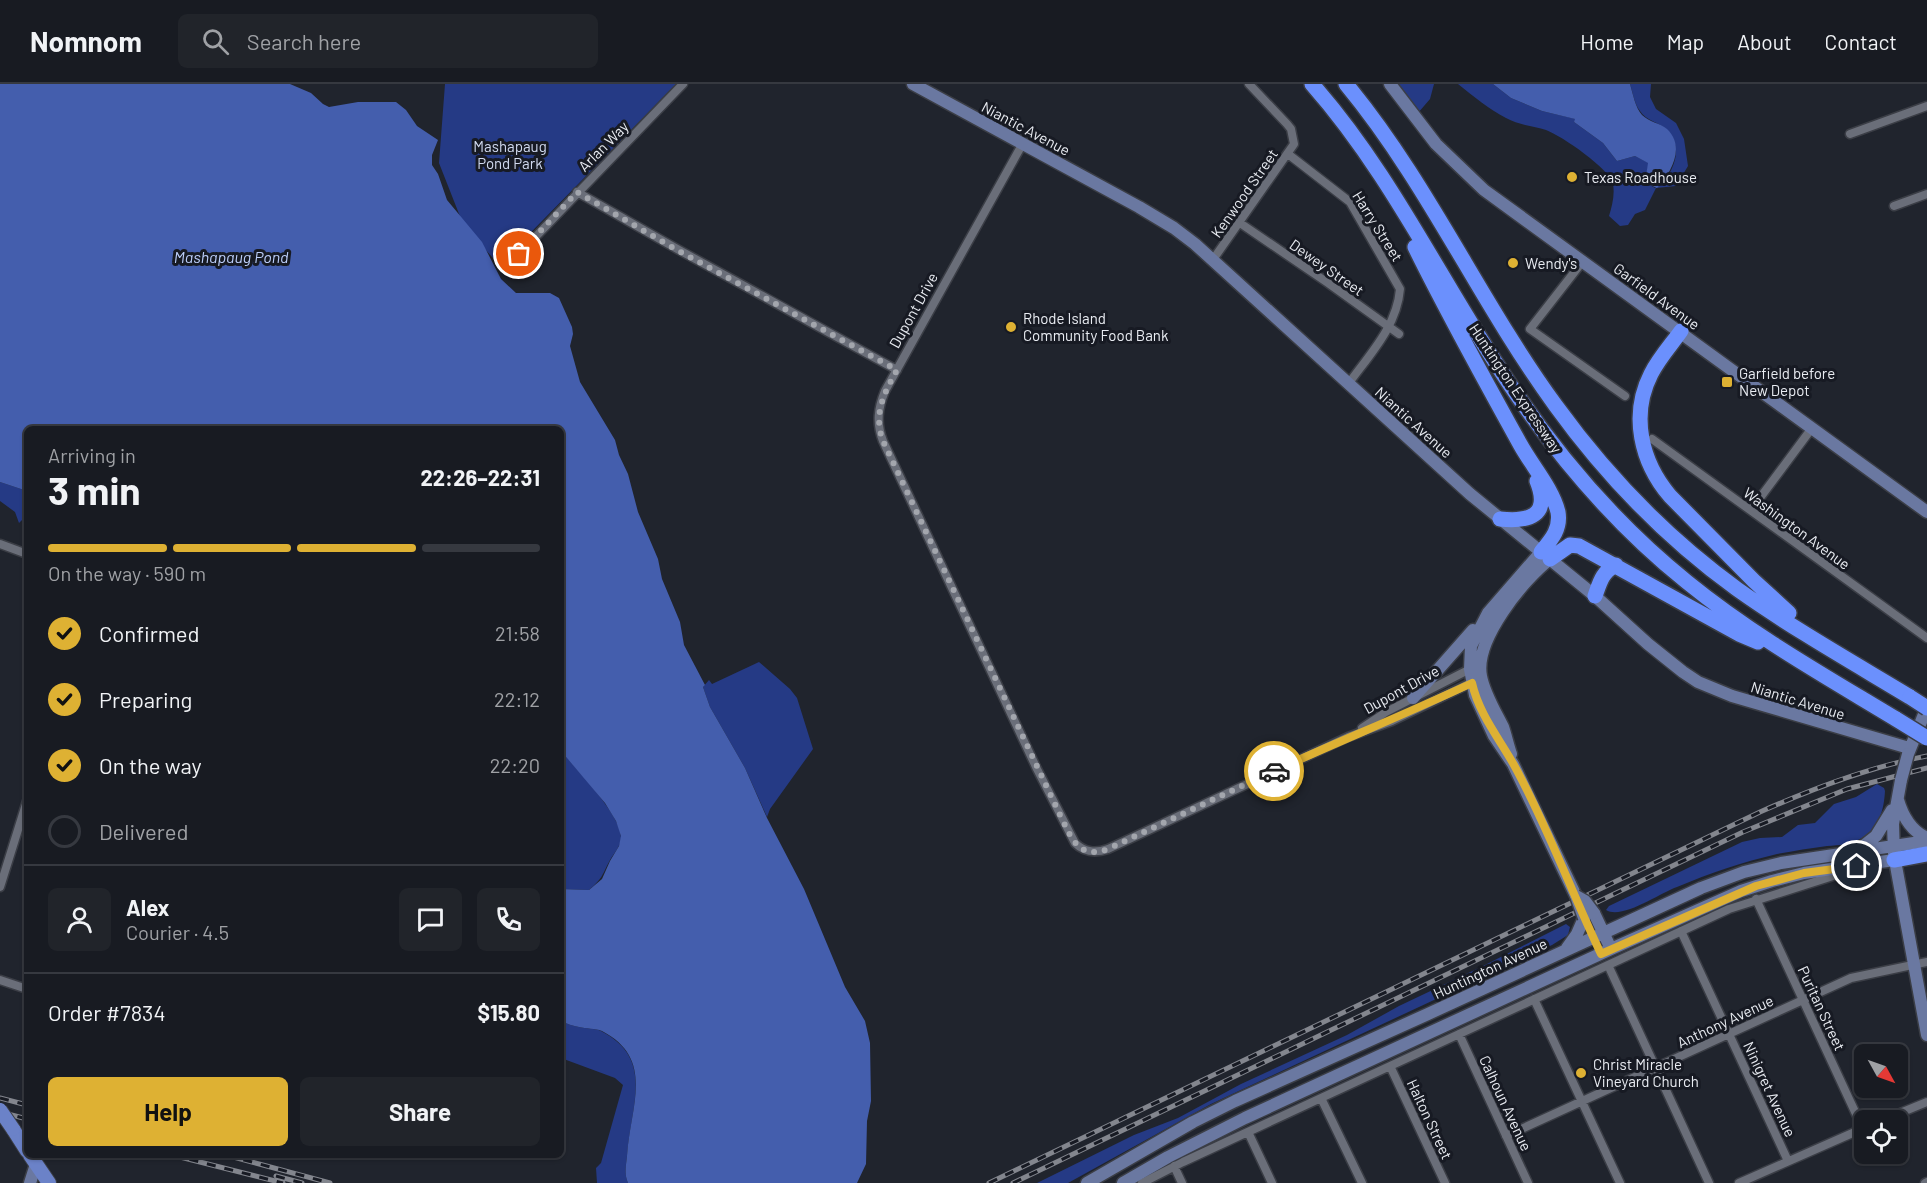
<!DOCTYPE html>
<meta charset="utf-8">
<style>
body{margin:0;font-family:Barlow,sans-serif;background:#21242a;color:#f1f3f6;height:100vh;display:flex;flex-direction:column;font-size:22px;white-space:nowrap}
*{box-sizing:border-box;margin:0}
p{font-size:20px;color:#9fa1a5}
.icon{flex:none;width:33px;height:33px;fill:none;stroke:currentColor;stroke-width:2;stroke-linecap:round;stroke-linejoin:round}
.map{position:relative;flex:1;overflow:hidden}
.drawer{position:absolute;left:24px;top:342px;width:540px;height:732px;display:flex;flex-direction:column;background:#181b22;border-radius:9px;box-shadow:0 2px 4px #0004,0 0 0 2px #363940}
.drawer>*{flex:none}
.needle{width:39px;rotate:130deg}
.controls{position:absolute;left:1854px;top:960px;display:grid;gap:12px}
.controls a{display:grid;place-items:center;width:54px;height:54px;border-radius:9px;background:#181b22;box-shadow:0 2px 4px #0004,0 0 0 2px #363940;font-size:30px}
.pin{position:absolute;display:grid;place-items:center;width:51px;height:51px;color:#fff;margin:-26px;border:3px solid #fff;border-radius:50%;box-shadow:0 2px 6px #0007}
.courier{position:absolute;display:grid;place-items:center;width:60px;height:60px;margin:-30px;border:4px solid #deb133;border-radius:50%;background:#fff;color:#222;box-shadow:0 2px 8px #0007}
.headline em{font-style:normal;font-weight:700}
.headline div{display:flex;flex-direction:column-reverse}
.headline{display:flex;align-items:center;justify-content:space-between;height:102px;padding:0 24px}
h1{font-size:39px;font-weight:700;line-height:45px}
.bar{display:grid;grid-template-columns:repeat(4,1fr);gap:9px 6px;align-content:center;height:72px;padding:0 24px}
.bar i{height:8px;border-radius:4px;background:#363940}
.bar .active{background:#deb133}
.bar p{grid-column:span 4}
.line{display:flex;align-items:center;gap:15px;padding:0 24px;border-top:2px solid #363940}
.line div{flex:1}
.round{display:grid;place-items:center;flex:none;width:63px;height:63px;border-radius:9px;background:#21242a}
ol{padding:0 24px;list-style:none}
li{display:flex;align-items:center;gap:18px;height:66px}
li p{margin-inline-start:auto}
li .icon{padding:6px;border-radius:50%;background:#deb133;color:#111;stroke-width:4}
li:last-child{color:#9fa1a5}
li i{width:33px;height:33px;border:3px solid #363940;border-radius:50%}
.cta{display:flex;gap:12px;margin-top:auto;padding:12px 24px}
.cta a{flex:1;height:69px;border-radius:9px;background:#deb133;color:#111;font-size:24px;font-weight:700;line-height:69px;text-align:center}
.cta a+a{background:#21242a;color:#f1f3f6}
header{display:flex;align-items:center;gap:36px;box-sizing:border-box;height:84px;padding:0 30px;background:#181b22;border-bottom:2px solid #363940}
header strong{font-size:28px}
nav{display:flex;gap:33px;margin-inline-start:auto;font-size:21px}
.search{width:420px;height:54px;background:#21242a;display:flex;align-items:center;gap:15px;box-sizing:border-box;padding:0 21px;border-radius:9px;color:#9fa1a5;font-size:22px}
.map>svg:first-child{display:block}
.green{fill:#253a85}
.water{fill:#445ead}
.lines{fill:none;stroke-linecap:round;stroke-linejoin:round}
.street-casing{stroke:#3b3e46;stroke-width:11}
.secondary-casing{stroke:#3b3e46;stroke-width:15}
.primary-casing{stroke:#3b3e46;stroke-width:16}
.highway-casing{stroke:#3b3e46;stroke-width:18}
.street{stroke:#6a6e79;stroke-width:8}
.secondary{stroke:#6a78a1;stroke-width:12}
.primary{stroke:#6b82c8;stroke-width:14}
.highway{stroke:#6b90fd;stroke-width:15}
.rail-casing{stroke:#83868e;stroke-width:5}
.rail{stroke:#171a23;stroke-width:3;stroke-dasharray:9;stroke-linecap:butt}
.secondary-bridge-casing{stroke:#3b3e46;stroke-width:15;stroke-linecap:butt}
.primary-bridge-casing{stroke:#3b3e46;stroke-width:16;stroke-linecap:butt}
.highway-bridge-casing{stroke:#3b3e46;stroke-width:18;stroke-linecap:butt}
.secondary-bridge{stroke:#6a78a1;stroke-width:12}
.primary-bridge{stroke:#6b82c8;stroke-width:14}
.highway-bridge{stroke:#6b90fd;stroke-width:15}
.done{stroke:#a3a6ad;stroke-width:6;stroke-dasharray:0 10.8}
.route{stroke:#deb133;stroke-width:8}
.poi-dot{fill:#deb133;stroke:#171a23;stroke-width:2}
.labels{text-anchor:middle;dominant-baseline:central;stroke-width:6;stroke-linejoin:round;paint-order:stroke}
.street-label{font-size:15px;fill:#e9ecf2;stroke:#171a23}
.park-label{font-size:15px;fill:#d1daf0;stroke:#171a23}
.poi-label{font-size:15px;fill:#e9ecf2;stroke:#171a23;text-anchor:start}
.water-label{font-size:16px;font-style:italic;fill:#bdcffb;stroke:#171a23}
</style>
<header>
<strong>Nomnom</strong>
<div class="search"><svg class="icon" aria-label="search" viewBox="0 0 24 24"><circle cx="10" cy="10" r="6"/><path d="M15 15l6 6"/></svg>Search here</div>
<nav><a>Home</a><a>Map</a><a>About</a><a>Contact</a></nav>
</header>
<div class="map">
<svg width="1927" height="1099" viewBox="0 0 1927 1099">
<rect width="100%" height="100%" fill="#20242d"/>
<path class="green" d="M445,0H676L499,181L463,140L439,79Z
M1388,0H1434L1430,15L1418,29Z
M1458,0H1493L1511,14L1542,27L1576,35L1574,38L1603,59L1617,77L1635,72L1649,79L1646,91L1648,100L1655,104C1673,93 1685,63 1667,46C1659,38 1646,37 1640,27C1634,19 1633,9 1630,0H1651L1650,13L1656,25L1676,39L1684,55L1688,82L1676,102L1656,104L1645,126L1635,130L1628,141L1620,142L1609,132C1612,122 1615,111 1613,100C1610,85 1562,52 1546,46C1534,42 1518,41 1506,34C1489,25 1474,13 1458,0Z
M0,398L27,407V431L19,439L15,428L0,417Z
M759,578L790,605L797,614L813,665L770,725L767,733L745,684L710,623L703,603L709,596L712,600Z
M561,667C576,685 623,733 621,755C620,763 614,769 610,776C602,791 603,794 589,806L561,805Z
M1877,700L1884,704L1885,707C1884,726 1879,744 1862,754C1850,761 1840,761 1827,762C1811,764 1793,767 1777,770C1743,778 1710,789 1677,803C1660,809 1622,836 1606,826L1609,822L1742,758L1760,754L1782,753L1798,741L1815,739L1834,720L1856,713Z
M1566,840L1570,843L1568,851L1552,861L1211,1020L1068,1099H1037L1134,1051L1178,1034L1241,1000L1347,951L1399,922L1483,882Z
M561,937C567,940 573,942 579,943C586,945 595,944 601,947C656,975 630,1023 627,1072C626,1082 624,1090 628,1099H597L596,1084L601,1079L623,1001L615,994L561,974Z"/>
<path class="water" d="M0,0H290L311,9L323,20L329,23L358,18H396L406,26L417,42L438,56L432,71V81L438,90L447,116L482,158L501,195L516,209H550L559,214L572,243L573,250L570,262L580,298L615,356L619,371L628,390L638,428L658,475L662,495L680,538L684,561L705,601L703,603L710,623L745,684L767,734L804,805L845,903L865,937L870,959L871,1017L867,1037L866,1080L857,1099H628C624,1090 626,1082 627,1072C630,1023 656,975 602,947C595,944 586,945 579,943C573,942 567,940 561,937V805L589,806L602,795L610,777L619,762L621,752L616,737L605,719L561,667V345H27V407L0,398Z
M1493,0H1630C1633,10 1635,23 1642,31C1649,38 1660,39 1667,45C1686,63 1671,89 1657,104L1648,100L1646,92L1648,79L1635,72L1617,77L1603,59L1574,38L1575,35L1542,27L1511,14Z"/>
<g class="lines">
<defs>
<path id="street" d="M1850,50L1927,22
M1023,59L885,307C878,324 876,339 883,357L1037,685L1075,759C1085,769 1096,769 1108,765L1348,653L1392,637L1477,596
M1288,70L1350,118L1400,205C1397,242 1370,270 1349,299
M577,108L679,166L897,286
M1894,122L1927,110
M1240,139L1328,199L1399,250
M519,170L683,0
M1212,177L1294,60L1291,45L1287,40L1249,0
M1583,177L1530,245L1625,312
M1652,355L1927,554
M1751,426L1812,344
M0,460L27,470
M1362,644L1386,628L1474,583
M0,803L27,717
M1756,815L1863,1045
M1681,847L1788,1077
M1608,881L1709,1099
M0,896L27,905
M1534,915L1620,1099
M1459,950L1528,1099
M1390,982L1445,1099
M1321,1014L1362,1099
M1883,1036L1927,1018
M1248,1048L1272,1099
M1506,1052L1851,894L1927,878
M1174,1082L1182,1099
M1142,1099L1183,1078L1729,825L1852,786
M1739,1099L1864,1044
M1925,1099L1927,1098"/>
<path id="secondary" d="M913,0L1139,123L1174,144L1195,160L1470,410L1595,512L1648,560L1683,588L1698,598L1732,612L1909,664
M1390,0L1436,60L1484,106L1927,428
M1541,468L1488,529L1471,562L1470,585L1475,611L1494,652L1513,680L1576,812
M1413,614L1473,546
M1511,670C1508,661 1506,652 1503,643C1495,627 1484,609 1481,592C1474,556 1523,496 1550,475
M1908,670L1927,623
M1901,696L1893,740L1894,771L1927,951
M1898,716C1903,733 1911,747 1927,754
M1857,767L1876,752L1892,726
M1594,829L1611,865
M1567,864L1577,850L1584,834
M30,1099L36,1080
M1087,1099L1193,1038L1235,1017L1428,930L1701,804L1744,788L1781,779L1927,757
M1123,1099L1168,1073L1245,1034L1611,865L1741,807L1772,797L1804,789L1894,776"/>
<path id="primary" d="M13,1045L27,1067
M30,1071L49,1099"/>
<path id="highway" d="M1312,0C1395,94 1446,209 1517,311C1565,381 1621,445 1687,498C1752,551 1825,592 1896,635
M1346,0C1428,99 1480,218 1556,322C1606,391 1668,455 1737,505C1792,544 1852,578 1910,613
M1415,163C1448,230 1484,295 1520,360C1532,382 1552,404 1558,428C1561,445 1551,456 1541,468
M1681,247C1671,261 1659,274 1651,290C1630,331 1641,378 1670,412L1754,497L1789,529
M1500,435C1529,438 1551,432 1537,397
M1550,475L1570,461L1579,462L1739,550L1758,558
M1595,512C1600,498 1602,488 1616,481
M1894,776L1927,770"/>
</defs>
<use href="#street" class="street-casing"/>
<use href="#secondary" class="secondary-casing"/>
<use href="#primary" class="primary-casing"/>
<use href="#highway" class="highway-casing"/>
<use href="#street" class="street"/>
<use href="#secondary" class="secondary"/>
<use href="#primary" class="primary"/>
<use href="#highway" class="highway"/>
<defs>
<path id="rail" d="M0,1014L27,1021
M0,1028L27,1035
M172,1071L283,1099
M226,1071L330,1099
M276,1092L302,1099
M989,1099L1760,728C1814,704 1869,683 1927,672
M1013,1099L1743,748L1847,705L1927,684"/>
</defs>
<use href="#rail" class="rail-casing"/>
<use href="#rail" class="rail"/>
<defs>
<path id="secondary-bridge" d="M1901,696L1908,670
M1576,812L1585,817L1594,829
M1576,812L1584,834"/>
<path id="primary-bridge" d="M0,1026L13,1045"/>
<path id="highway-bridge" d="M1910,613L1927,624
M1896,635L1927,654"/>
</defs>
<use href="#secondary-bridge" class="secondary-bridge-casing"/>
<use href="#primary-bridge" class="primary-bridge-casing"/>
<use href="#highway-bridge" class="highway-bridge-casing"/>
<use href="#secondary-bridge" class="secondary-bridge"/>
<use href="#primary-bridge" class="primary-bridge"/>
<use href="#highway-bridge" class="highway-bridge"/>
</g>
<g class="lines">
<path class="done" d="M519,170L577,108L677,166L897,286C884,309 873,330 883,357L1061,733C1072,755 1079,776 1108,765L1274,687"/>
<path class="route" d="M1274,687C1340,657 1406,630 1472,599C1479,630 1499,654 1514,681C1547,741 1571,807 1601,870L1756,802L1804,789L1857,782"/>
</g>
<g class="poi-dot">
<circle cx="1572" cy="93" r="6"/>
<circle cx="1513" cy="179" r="6"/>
<circle cx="1011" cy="243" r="6"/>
<rect x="1721" y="292" width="12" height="12" rx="3"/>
<circle cx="1581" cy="989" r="6"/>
</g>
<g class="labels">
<g class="street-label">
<text transform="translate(1026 44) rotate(28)">Niantic Avenue</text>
<text transform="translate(603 62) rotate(-45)">Arlan Way</text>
<text transform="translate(1244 109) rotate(-55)">Kenwood Street</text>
<text transform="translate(1378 142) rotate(58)">Harry Street</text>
<text transform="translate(1327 183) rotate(35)">Dewey Street</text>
<text transform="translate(1657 212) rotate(36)">Garfield Avenue</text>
<text transform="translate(913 226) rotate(-61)">Dupont Drive</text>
<text transform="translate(1516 304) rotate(56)">Huntington Expressway</text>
<text transform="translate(1414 338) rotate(42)">Niantic Avenue</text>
<text transform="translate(1797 444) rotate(36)">Washington Avenue</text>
<text transform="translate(1401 605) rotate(-29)">Dupont Drive</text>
<text transform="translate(1798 616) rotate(17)">Niantic Avenue</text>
<text transform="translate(1490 884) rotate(-25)">Huntington Avenue</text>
<text transform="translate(1822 924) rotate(65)">Puritan Street</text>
<text transform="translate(1725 937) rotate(-25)">Anthony Avenue</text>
<text transform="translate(1770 1005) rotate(65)">Ninigret Avenue</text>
<text transform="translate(1506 1019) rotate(65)">Calhoun Avenue</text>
<text transform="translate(1430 1035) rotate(65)">Halton Street</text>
</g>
<g class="park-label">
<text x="510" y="62">Mashapaug<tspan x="510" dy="17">Pond Park</tspan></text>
</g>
<g class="poi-label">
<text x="1584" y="93">Texas Roadhouse</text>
<text x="1525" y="179">Wendy's</text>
<text x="1023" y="234">Rhode Island<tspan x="1023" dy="17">Community Food Bank</tspan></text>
<text x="1739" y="289">Garfield before<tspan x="1739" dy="17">New Depot</tspan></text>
<text x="1593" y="980">Christ Miracle<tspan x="1593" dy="17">Vineyard Church</tspan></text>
</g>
<g class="water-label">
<text x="231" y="172">Mashapaug Pond</text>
</g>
</g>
</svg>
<div class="controls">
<a><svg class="needle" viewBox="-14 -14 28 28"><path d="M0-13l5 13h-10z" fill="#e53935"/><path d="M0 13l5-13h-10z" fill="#9fa1a5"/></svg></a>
<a><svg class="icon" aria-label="locate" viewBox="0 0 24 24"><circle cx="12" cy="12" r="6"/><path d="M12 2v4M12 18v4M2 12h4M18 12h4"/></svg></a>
</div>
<div class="pin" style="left:519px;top:170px;background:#ea580c"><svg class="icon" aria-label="bag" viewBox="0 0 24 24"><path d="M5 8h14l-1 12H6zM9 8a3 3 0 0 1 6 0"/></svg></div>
<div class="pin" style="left:1857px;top:782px;background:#1f2937"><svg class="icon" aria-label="home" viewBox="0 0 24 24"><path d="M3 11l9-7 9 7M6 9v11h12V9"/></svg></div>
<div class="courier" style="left:1274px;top:687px"><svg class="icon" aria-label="car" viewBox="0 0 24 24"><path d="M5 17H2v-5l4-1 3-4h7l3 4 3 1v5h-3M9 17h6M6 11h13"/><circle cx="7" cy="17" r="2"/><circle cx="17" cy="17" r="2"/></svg></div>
<section class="drawer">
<div class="headline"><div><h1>3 min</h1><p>Arriving in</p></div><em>22:26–22:31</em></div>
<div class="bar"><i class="active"></i><i class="active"></i><i class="active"></i><i></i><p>On the way · 590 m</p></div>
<ol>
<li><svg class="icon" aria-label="check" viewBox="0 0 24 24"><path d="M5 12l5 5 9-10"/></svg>Confirmed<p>21:58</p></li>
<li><svg class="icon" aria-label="check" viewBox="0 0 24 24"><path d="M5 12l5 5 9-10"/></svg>Preparing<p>22:12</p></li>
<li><svg class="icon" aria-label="check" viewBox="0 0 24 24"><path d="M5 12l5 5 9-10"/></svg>On the way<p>22:20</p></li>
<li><i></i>Delivered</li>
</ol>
<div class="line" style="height:108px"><a class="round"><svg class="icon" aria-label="person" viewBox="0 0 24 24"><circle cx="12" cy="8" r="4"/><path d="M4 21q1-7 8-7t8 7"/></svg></a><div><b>Alex</b><p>Courier · 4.5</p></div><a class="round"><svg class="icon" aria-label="chat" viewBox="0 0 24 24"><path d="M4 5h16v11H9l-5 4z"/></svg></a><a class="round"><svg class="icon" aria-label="phone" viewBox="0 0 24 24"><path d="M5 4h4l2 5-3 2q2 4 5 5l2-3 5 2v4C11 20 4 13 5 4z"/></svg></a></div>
<div class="line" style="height:78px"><div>Order #7834</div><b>$15.80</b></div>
<div class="cta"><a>Help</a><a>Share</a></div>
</section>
</div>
